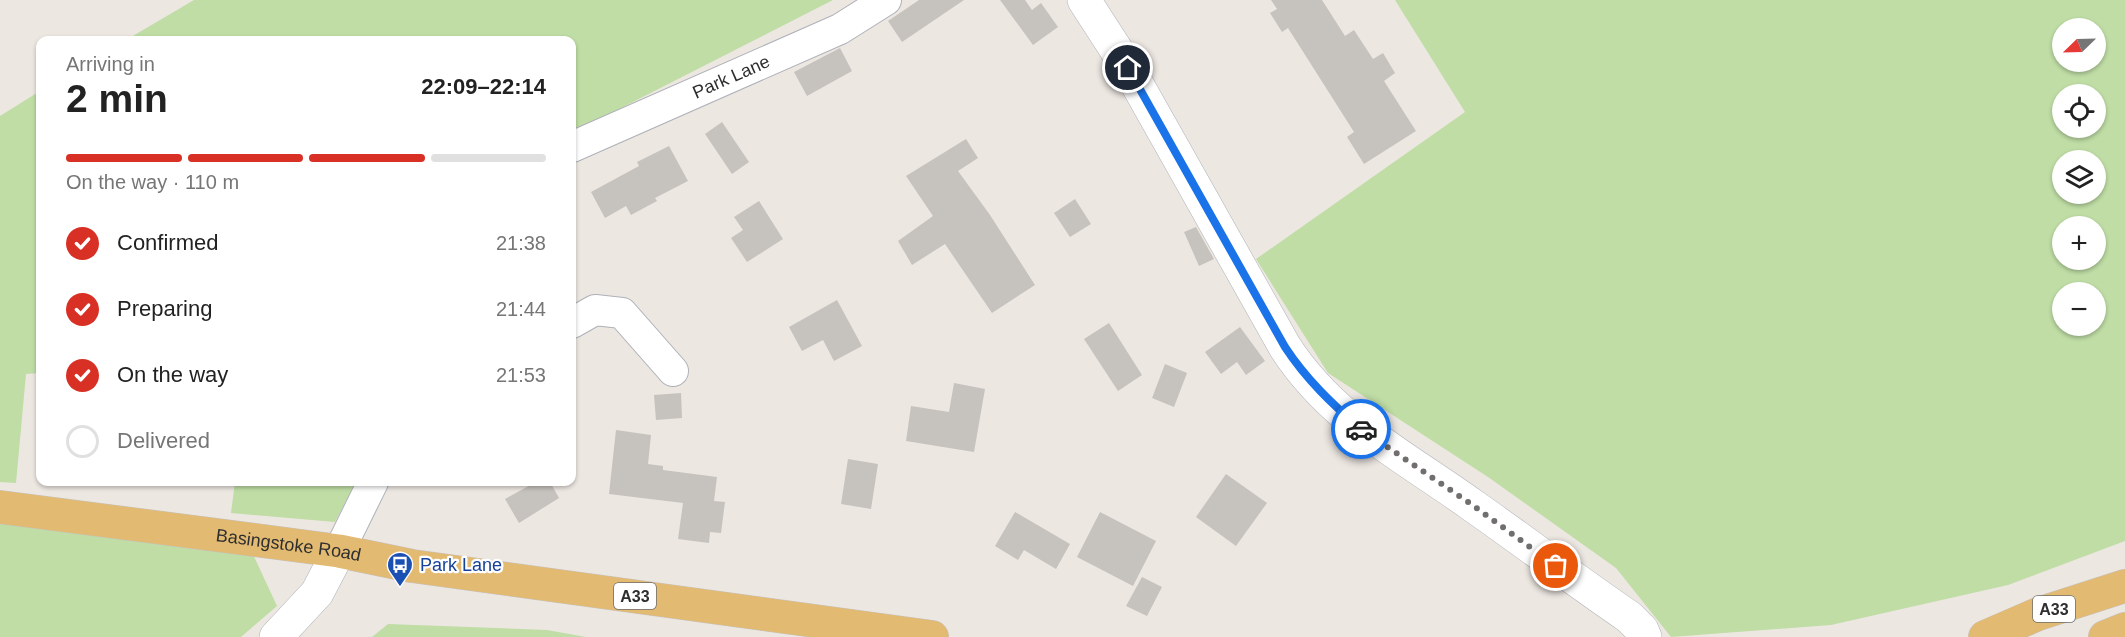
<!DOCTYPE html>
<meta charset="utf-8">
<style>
body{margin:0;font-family:Helvetica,sans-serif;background:#f2f2f2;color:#222;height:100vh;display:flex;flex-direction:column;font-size:22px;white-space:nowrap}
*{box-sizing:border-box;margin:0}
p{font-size:20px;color:#767676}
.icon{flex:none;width:33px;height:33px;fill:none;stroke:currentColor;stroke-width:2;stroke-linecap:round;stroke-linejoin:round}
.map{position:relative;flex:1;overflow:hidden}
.details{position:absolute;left:36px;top:36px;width:540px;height:450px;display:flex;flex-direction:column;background:#fff;border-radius:12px;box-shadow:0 2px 4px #0004}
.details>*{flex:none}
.needle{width:39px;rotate:247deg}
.fabs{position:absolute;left:2052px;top:18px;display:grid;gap:12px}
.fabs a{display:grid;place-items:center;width:54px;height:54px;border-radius:50%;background:#fff;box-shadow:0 2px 4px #0004;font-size:30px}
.pin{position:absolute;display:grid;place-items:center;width:51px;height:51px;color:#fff;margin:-26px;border:3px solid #fff;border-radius:50%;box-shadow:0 2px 6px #0007}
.courier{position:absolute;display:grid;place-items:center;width:60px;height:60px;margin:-30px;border:4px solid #1a73e8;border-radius:50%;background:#fff;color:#222;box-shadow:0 2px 8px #0007}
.summary em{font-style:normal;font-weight:600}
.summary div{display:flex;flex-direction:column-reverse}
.summary{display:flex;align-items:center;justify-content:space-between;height:102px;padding:0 30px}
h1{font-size:39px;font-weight:600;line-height:45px}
.bar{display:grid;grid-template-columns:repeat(4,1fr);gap:9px 6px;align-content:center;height:72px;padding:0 30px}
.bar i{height:8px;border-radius:4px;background:#e0e0e0}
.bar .active{background:#d93025}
.bar p{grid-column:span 4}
ol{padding:0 30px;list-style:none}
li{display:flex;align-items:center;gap:18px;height:66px}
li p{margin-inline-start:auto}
li .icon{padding:6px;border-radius:50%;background:#d93025;color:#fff;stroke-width:4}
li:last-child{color:#767676}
li i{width:33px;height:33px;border:3px solid #e0e0e0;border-radius:50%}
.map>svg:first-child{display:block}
.green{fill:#bfdda5;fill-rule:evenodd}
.building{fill:#c6c2bd}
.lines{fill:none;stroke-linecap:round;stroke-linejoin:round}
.minor-casing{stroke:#aeb1b8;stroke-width:32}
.tertiary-casing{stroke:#aeb1b8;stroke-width:34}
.secondary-casing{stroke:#aeb1b8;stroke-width:34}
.primary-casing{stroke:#c4c4c4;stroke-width:34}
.minor{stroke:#fff;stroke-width:30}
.tertiary{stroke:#fff;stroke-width:33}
.secondary{stroke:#fff;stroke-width:33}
.primary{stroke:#e3ba72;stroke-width:33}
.done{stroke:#716f6d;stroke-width:6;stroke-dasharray:0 10.8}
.route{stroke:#1a73e8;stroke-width:8}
.labels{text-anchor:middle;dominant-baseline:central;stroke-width:4.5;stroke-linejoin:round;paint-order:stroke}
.shield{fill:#fff;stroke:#6d6d6d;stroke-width:1.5}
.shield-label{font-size:16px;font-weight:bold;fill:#2e2e2e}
.street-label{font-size:18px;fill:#2e2e2e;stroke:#fff}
.transit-label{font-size:18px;fill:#164399;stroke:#fff;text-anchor:start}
</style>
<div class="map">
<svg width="2125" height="637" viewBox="0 0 2125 637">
<rect width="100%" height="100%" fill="#ede7e2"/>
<path class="green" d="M194,0H833L572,133V40H126Z
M1395,0H2125V541L2008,585L1831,625L1671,637L1616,568L1488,477L1328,373L1256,259L1465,112ZM2096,28V62H2062V28ZM2062,94H2096V128H2062ZM2062,160H2096V194H2062ZM2096,226V260H2062V226ZM2096,292V326H2062V292Z
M40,91V373L26,374L16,483L0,482V116Z
M235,482H356L335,522L231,513Z
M0,521L251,550L277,606L241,637H0Z
M388,624L547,630L586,637H372Z"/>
<path class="building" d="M919,0H964L902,42L888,21Z
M1000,0H1025L1032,10L1041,3L1058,27L1033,45Z
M1271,0H1322L1345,36L1354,30L1373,59L1383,53L1395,73L1384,81L1416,131L1364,164L1347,137L1354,132L1288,28L1282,32L1270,13L1277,9Z
M840,48L852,71L807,96L794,72Z
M722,122L749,162L732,174L705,134Z
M966,139L978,158L958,171L990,215L1035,285L992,313L945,244L912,265L898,241L933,216L906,176Z
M669,146L688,181L655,198L657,201L631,215L626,206L605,218L591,192L639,166L637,162Z
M1075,199L1091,224L1070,237L1054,213Z
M759,201L783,239L747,262L731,238L743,230L734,217Z
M1196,227L1214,259L1199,266L1184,232Z
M837,300L862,346L834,361L823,340L802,351L789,327Z
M1109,323L1142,375L1118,391L1084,339Z
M1240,327L1265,361L1246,375L1237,362L1221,374L1205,352Z
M1165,364L1187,373L1174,407L1152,398Z
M954,383L985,389L974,452L906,441L911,406L949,412Z
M681,393L682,418L656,420L654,395Z
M616,430L651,435L648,464L663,466V470L717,477L714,501L725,502L721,533L710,532L709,543L678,539L683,503L609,494Z
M848,459L878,464L871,509L841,504Z
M1226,474L1267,503L1236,546L1196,517Z
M536,482H550L559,498L519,523L505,499Z
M1015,512L1070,544L1056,569L1024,550L1018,560L995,546Z
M1100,512L1156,541L1133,586L1077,557Z
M1142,577L1162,587L1147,616L1126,606Z"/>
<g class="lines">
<defs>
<g id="minor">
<path id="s1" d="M572,147L840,29L886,0"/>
<path d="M572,323L595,310L622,313L673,371"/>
<path d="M339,551L373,482"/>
</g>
<path id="tertiary" d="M276,637L317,593L339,551"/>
<path id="secondary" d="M1084,0L1128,68L1285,347C1332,420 1404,456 1472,505C1525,542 1576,581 1629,617L1642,630L1645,637"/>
<g id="primary">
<path id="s2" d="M0,507L339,551L412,566L932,637"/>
<path d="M1985,637L2038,614L2125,586"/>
<path d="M2105,637L2125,629"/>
</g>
</defs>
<use href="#minor" class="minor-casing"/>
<use href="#tertiary" class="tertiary-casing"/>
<use href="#secondary" class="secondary-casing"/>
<use href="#primary" class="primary-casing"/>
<use href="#minor" class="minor"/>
<use href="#tertiary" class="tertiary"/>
<use href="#secondary" class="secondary"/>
<use href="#primary" class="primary"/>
</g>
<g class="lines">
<path class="done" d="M1361,429L1471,504L1556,566"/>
<path class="route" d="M1128,68L1285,347C1306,379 1332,404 1361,429"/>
</g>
<defs>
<symbol id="bus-pin" viewBox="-11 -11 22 30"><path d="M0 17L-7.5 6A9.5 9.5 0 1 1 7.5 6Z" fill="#1a4fb4" stroke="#fff"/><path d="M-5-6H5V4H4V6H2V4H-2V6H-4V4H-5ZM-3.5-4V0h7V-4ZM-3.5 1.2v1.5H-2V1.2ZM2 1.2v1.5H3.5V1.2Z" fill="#fff"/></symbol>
</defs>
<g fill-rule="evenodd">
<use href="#bus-pin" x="385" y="550" width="30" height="40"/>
</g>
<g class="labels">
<g class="shield">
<rect x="614" y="583" width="42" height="26" rx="4.5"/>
<rect x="2033" y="596" width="42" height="26" rx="4.5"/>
</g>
<g class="shield-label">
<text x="635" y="596">A33</text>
<text x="2054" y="609">A33</text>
</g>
<g class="street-label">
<text stroke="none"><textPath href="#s1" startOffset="174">Park Lane</textPath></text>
<text stroke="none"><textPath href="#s2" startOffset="291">Basingstoke Road</textPath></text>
</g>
<g class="transit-label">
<text x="420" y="565">Park Lane</text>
</g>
</g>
</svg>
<div class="fabs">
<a><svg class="needle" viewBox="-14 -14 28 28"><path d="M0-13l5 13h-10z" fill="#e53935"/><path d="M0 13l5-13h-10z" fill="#767676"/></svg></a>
<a><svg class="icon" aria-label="locate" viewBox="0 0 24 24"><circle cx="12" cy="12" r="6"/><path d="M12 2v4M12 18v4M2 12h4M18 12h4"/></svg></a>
<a><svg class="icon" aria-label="layers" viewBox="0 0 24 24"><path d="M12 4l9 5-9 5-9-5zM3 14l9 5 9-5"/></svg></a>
<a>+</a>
<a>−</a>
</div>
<div class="pin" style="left:1556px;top:566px;background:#ea580c"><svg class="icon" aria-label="bag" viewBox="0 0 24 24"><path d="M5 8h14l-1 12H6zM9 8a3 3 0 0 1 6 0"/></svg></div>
<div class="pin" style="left:1128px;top:68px;background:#1f2937"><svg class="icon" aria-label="home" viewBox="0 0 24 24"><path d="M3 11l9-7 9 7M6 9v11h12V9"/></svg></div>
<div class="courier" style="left:1361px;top:429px"><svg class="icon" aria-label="car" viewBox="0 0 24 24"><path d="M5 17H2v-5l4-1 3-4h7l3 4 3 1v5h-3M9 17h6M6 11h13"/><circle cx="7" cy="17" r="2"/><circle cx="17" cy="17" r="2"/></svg></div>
<section class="details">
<div class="summary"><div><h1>2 min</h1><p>Arriving in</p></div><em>22:09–22:14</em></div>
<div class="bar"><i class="active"></i><i class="active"></i><i class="active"></i><i></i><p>On the way · 110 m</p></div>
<ol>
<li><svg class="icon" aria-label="check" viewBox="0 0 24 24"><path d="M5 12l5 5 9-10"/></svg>Confirmed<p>21:38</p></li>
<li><svg class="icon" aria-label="check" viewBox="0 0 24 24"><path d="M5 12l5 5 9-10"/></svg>Preparing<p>21:44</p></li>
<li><svg class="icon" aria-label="check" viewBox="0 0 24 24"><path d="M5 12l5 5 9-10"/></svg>On the way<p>21:53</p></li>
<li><i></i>Delivered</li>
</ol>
</section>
</div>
